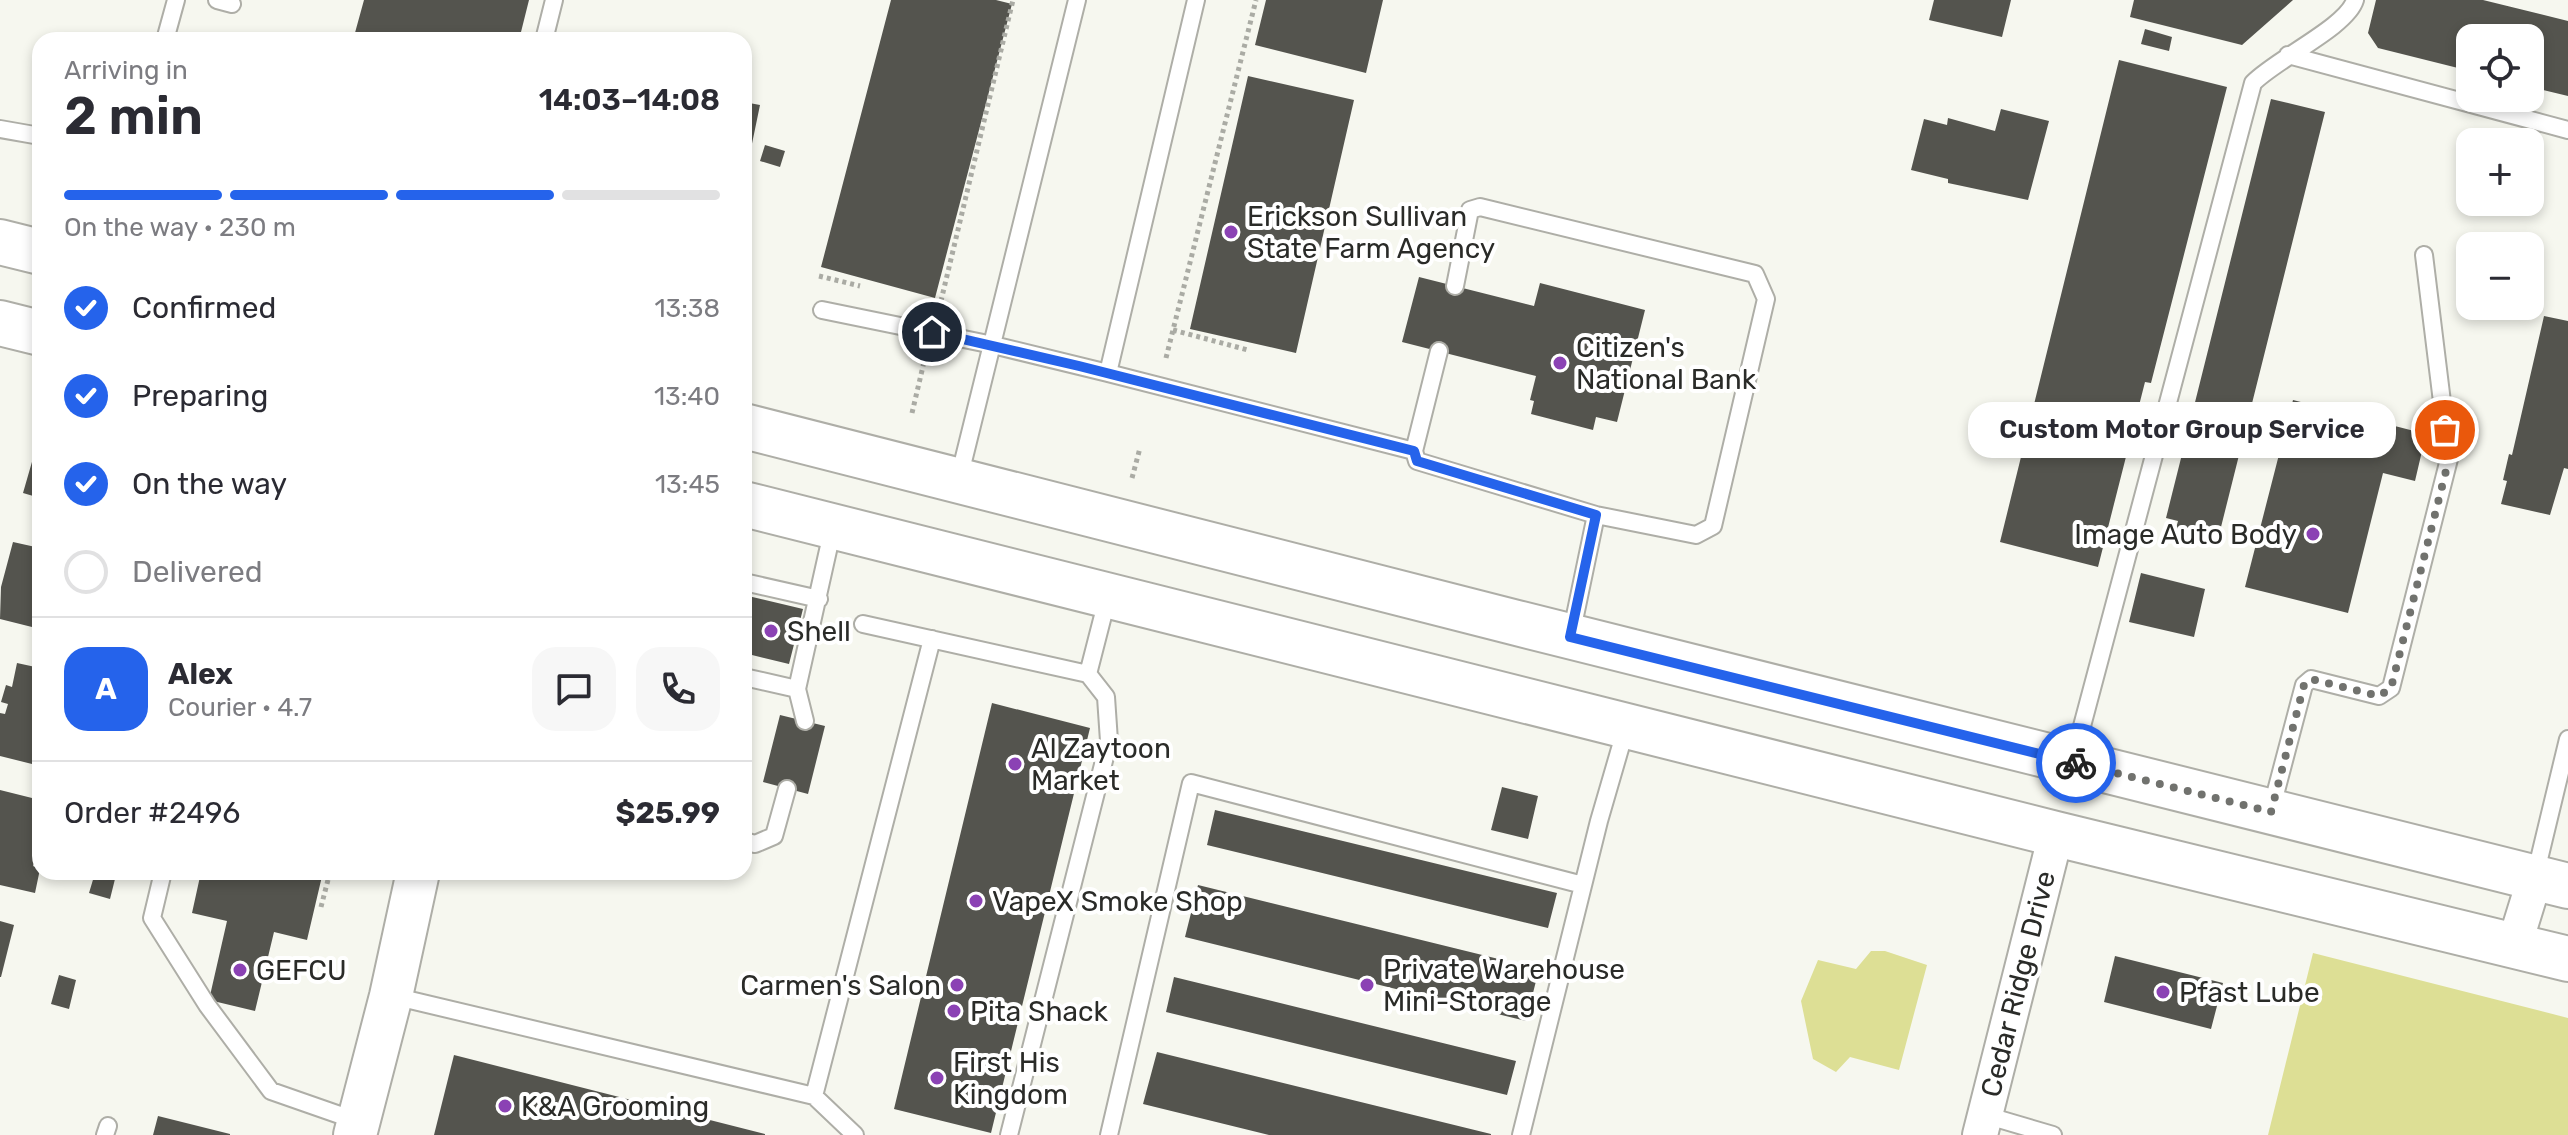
<!DOCTYPE html>
<meta charset="utf-8">
<style>
body{margin:0;font-family:Rubik,sans-serif;background:#f7f7f7;color:#2b2b33;height:100vh;display:flex;flex-direction:column;font-size:30px;white-space:nowrap}
*{box-sizing:border-box;margin:0}
p{font-size:26px;color:#7c7c81}
.icon{flex:none;width:44px;height:44px;fill:none;stroke:currentColor;stroke-width:2;stroke-linecap:round;stroke-linejoin:round}
.map{position:relative;flex:1;overflow:hidden}
.details{position:absolute;left:32px;top:32px;width:720px;height:848px;display:flex;flex-direction:column;background:#fff;border-radius:24px;box-shadow:0 4px 12px #0003}
.details>*{flex:none}
.controls{position:absolute;left:2456px;top:24px;display:grid;gap:16px}
.controls a{display:grid;place-items:center;width:88px;height:88px;border-radius:16px;background:#fff;box-shadow:0 4px 12px #0003;font-size:40px}
.pin{position:absolute;display:grid;place-items:center;width:68px;height:68px;color:#fff;margin:-34px;border:4px solid #fff;border-radius:50%;box-shadow:0 2px 8px #0007}
.courier{position:absolute;display:grid;place-items:center;width:80px;height:80px;margin:-40px;border:6px solid #2563eb;border-radius:50%;background:#fff;color:#222;box-shadow:0 2px 10px #0007}
.bubble{position:absolute;height:56px;border-radius:24px;background:#fff;box-shadow:0 4px 12px #0003;font-size:26px;font-weight:600;line-height:56px;text-align:center}
.head em{font-style:normal;font-weight:600}
.head div{display:flex;flex-direction:column-reverse}
.head{display:flex;align-items:center;justify-content:space-between;height:136px;padding:0 32px}
h1{font-size:52px;font-weight:600;line-height:60px}
.bar{display:grid;grid-template-columns:repeat(4,1fr);gap:12px 8px;align-content:center;height:96px;padding:0 32px}
.bar i{height:10px;border-radius:6px;background:#e1e1e2}
.bar .selected{background:#2563eb}
.bar p{grid-column:span 4}
.line{display:flex;align-items:center;gap:20px;padding:0 32px;border-top:2px solid #e1e1e2}
.line div{flex:1}
.round{display:grid;place-items:center;flex:none;width:84px;height:84px;border-radius:24px;background:#f7f7f7}
ol{padding:0 32px;list-style:none}
li{display:flex;align-items:center;gap:24px;height:88px}
li p{margin-inline-start:auto}
li .icon{padding:8px;border-radius:50%;background:#2563eb;color:#fff;stroke-width:4}
li:last-child{color:#7c7c81}
li i{width:44px;height:44px;border:4px solid #e1e1e2;border-radius:50%}
.map>svg:first-child{display:block}
.green{fill:#dddf95}
.building{fill:#54544e}
.lines{fill:none;stroke-linecap:round;stroke-linejoin:round}
.service-casing{stroke:#aeaea7;stroke-width:20}
.minor-casing{stroke:#aeaea7;stroke-width:38}
.tertiary-casing{stroke:#aeaea7;stroke-width:46}
.primary-casing{stroke:#aeaea7;stroke-width:48}
.path{stroke:#aaaba4;stroke-width:5;stroke-dasharray:4 4;stroke-linecap:butt}
.service{stroke:#fff;stroke-width:16}
.minor{stroke:#fff;stroke-width:34}
.tertiary{stroke:#fff;stroke-width:42}
.primary{stroke:#fff;stroke-width:44}
.done{stroke:#71726e;stroke-width:8;stroke-dasharray:0 14.4}
.route{stroke:#2563eb;stroke-width:10}
.poi-dot{fill:#8b42b4;stroke:#fff;stroke-width:3}
.labels{text-anchor:middle;dominant-baseline:central;stroke-width:8;stroke-linejoin:round;paint-order:stroke}
.poi-label{font-size:28px;fill:#2a2b28;stroke:#fff;text-anchor:start}
.street-label{font-size:28px;fill:#2a2b28;stroke:#fff}
</style>
<div class="map">
<svg width="2568" height="1135" viewBox="0 0 2568 1135">
<rect width="100%" height="100%" fill="#f6f7ef"/>
<path class="green" d="M1871,951H1885L1927,965L1899,1070L1850,1057L1836,1072L1813,1059L1801,1001L1818,960L1856,969Z
M2313,953L2568,1018V1135H2268Z"/>
<path class="building" d="M364,0H529L519,40H353Z
M891,0H996L1012,4L935,298L821,267Z
M1266,0H1383L1366,73L1255,45Z
M1934,0H2011L2002,37L1929,20Z
M2134,0H2293L2242,45L2130,17Z
M2376,0H2483L2568,21V96L2530,87V38H2470V71L2378,48L2368,33Z
M2145,29L2172,37L2169,51L2141,44Z
M2119,60L2227,87L2151,383L2145,382L2098,567L2000,542Z
M1248,76L1354,100L1296,353L1190,329Z
M2271,99L2325,112L2217,543L2175,532L2178,521L2166,518Z
M744,102L760,105L748,163L744,162Z
M2001,109L2049,121L2028,200L1948,183V179L1911,170L1924,119L1947,125L1948,118L1995,131Z
M765,145L785,151L780,167L760,161Z
M1419,277L1534,306L1540,283L1645,310L1617,422L1596,417L1593,430L1531,414L1534,401L1530,400L1536,376L1402,342Z
M2544,316L2568,321V469L2564,468L2550,515L2501,504L2507,481L2503,480L2509,454L2512,455Z
M2293,400L2426,434L2415,481L2383,473L2348,613L2245,587Z
M38,441L40,442V498L23,493Z
M13,542L40,548V629L0,619L1,587Z
M2141,573L2205,589L2194,637L2129,622Z
M744,595L803,609L789,664L744,653Z
M17,663L40,668V766L0,756V713L5,714L8,704L1,702L6,685L12,687Z
M992,703L1090,728L991,1133L894,1109Z
M780,715L825,726L808,794L763,782Z
M1502,787L1538,796L1528,839L1491,830Z
M0,790L40,800V844L33,866L40,869L35,893L0,885Z
M1215,810L1557,893L1548,928L1207,845Z
M201,872H323L307,940L274,932L255,1011L209,1000L227,921L192,913Z
M95,873L115,879L110,899L89,893Z
M1198,885L1539,969L1526,1021L1185,937Z
M0,921L14,925L1,977H0Z
M2115,956L2223,983L2211,1029L2104,1002Z
M59,975L76,980L69,1009L51,1004Z
M1174,977L1516,1061L1507,1095L1166,1012Z
M1157,1052L1491,1134V1135H1269L1143,1104Z
M454,1055L765,1134V1135H434Z
M158,1116L230,1134V1135H153Z"/>
<g class="lines">
<defs>
<path id="service" d="M217,0L232,4
M165,40L176,0
M544,40L554,0
M2288,55L2568,130
M0,129L40,136
M1455,286L1470,210L1480,207L1755,274L1766,299L1713,526L1696,535L1596,515L1571,635
M822,310L993,345L1108,373L1196,0
M1439,351L1414,451L1417,461L1596,515
M1108,373L1414,451
M959,478L1077,0
M744,582L819,599
M863,624L1088,674L1108,596
M744,677L797,689L833,528
M797,689L805,721
M2073,760L2253,83C2276,59 2347,27 2355,0
M2271,810L2304,685L2311,679L2379,696L2391,688L2449,459L2424,255
M744,841L755,844L774,836L787,789
M163,872L152,918L207,1005L271,1091L357,1121
M2535,876L2568,739
M393,996L814,1096L932,639
M814,1096L855,1135
M1985,1115L2053,1135
M105,1135L108,1126
M1009,1135L1109,741L1106,697L1088,674
M1109,1135L1191,783L1583,885
M1521,1135L1599,821L1626,728"/>
<path id="minor" d="M2514,946L2535,878
M1980,1135L2056,834"/>
<path id="tertiary" d="M355,1135L391,996L418,872"/>
<path id="primary" d="M0,242L40,252
M0,323L40,333
M744,426L1517,623L2568,886
M744,504L2056,834L2568,959"/>
</defs>
<use href="#service" class="service-casing"/>
<use href="#minor" class="minor-casing"/>
<use href="#tertiary" class="tertiary-casing"/>
<use href="#primary" class="primary-casing"/>
<path class="path" d="M819,276L860,286
M936,304L940,305L1013,0
M1173,330L1248,350
M1166,358L1256,0
M912,413L924,362
M1132,478L1140,448
M321,907L330,872"/>
<use href="#service" class="service"/>
<use href="#minor" class="minor"/>
<use href="#tertiary" class="tertiary"/>
<use href="#primary" class="primary"/>
</g>
<g class="lines">
<path class="done" d="M2076,763L2271,812L2304,685L2311,679L2379,696L2391,688L2449,459L2445,430"/>
<path class="route" d="M932,332L1079,366L1414,451L1417,461L1596,515L1570,637L2076,763"/>
</g>
<g class="poi-dot">
<circle cx="1231" cy="232" r="8"/>
<circle cx="1560" cy="363" r="8"/>
<circle cx="2313" cy="534" r="8"/>
<circle cx="771" cy="631" r="8"/>
<circle cx="1015" cy="764" r="8"/>
<circle cx="976" cy="901" r="8"/>
<circle cx="240" cy="970" r="8"/>
<circle cx="957" cy="985" r="8"/>
<circle cx="1367" cy="985" r="8"/>
<circle cx="2163" cy="992" r="8"/>
<circle cx="954" cy="1011" r="8"/>
<circle cx="937" cy="1078" r="8"/>
<circle cx="505" cy="1106" r="8"/>
</g>
<g class="labels">
<g class="poi-label">
<text x="1247" y="216">Erickson Sullivan<tspan x="1247" dy="32">State Farm Agency</tspan></text>
<text x="1576" y="347">Citizen's<tspan x="1576" dy="32">National Bank</tspan></text>
<text x="2297" y="534" text-anchor="end">Image Auto Body</text>
<text x="787" y="631">Shell</text>
<text x="1031" y="748">Al Zaytoon<tspan x="1031" dy="32">Market</tspan></text>
<text x="992" y="901">VapeX Smoke Shop</text>
<text x="1383" y="969">Private Warehouse<tspan x="1383" dy="32">Mini-Storage</tspan></text>
<text x="256" y="970">GEFCU</text>
<text x="941" y="985" text-anchor="end">Carmen's Salon</text>
<text x="2179" y="992">Pfast Lube</text>
<text x="970" y="1011">Pita Shack</text>
<text x="953" y="1062">First His<tspan x="953" dy="32">Kingdom</tspan></text>
<text x="521" y="1106">K&amp;A Grooming</text>
</g>
<g class="street-label">
<text transform="translate(2018 984) rotate(-76)">Cedar Ridge Drive</text>
</g>
</g>
</svg>
<div class="controls">
<a><svg class="icon" aria-label="locate" viewBox="0 0 24 24"><circle cx="12" cy="12" r="6"/><path d="M12 2v4M12 18v4M2 12h4M18 12h4"/></svg></a>
<a>+</a>
<a>−</a>
</div>
<div class="pin" style="left:2445px;top:430px;background:#ea580c"><svg class="icon" aria-label="bag" viewBox="0 0 24 24"><path d="M5 8h14l-1 12H6zM9 8a3 3 0 0 1 6 0"/></svg></div>
<div class="pin" style="left:932px;top:332px;background:#1f2937"><svg class="icon" aria-label="home" viewBox="0 0 24 24"><path d="M3 11l9-7 9 7M6 9v11h12V9"/></svg></div>
<div class="courier" style="left:2076px;top:763px"><svg class="icon" aria-label="bike" viewBox="0 0 24 24"><circle cx="6" cy="16" r="4"/><circle cx="18" cy="16" r="4"/><path d="M6 16l4-8h5l3 8M10 8l3 8H6M13 5h3"/></svg></div>
<div class="bubble" style="left:1968px;top:402px;width:428px">Custom Motor Group Service</div>
<section class="details">
<div class="head"><div><h1>2 min</h1><p>Arriving in</p></div><em>14:03–14:08</em></div>
<div class="bar"><i class="selected"></i><i class="selected"></i><i class="selected"></i><i></i><p>On the way · 230 m</p></div>
<ol>
<li><svg class="icon" aria-label="check" viewBox="0 0 24 24"><path d="M5 12l5 5 9-10"/></svg>Confirmed<p>13:38</p></li>
<li><svg class="icon" aria-label="check" viewBox="0 0 24 24"><path d="M5 12l5 5 9-10"/></svg>Preparing<p>13:40</p></li>
<li><svg class="icon" aria-label="check" viewBox="0 0 24 24"><path d="M5 12l5 5 9-10"/></svg>On the way<p>13:45</p></li>
<li><i></i>Delivered</li>
</ol>
<div class="line" style="height:144px"><b class="round" style="background:#2563eb;color:#fff">A</b><div><b>Alex</b><p>Courier · 4.7</p></div><a class="round"><svg class="icon" aria-label="chat" viewBox="0 0 24 24"><path d="M4 5h16v11H9l-5 4z"/></svg></a><a class="round"><svg class="icon" aria-label="phone" viewBox="0 0 24 24"><path d="M5 4h4l2 5-3 2q2 4 5 5l2-3 5 2v4C11 20 4 13 5 4z"/></svg></a></div>
<div class="line" style="height:104px"><div>Order #2496</div><b>$25.99</b></div>
</section>
</div>
